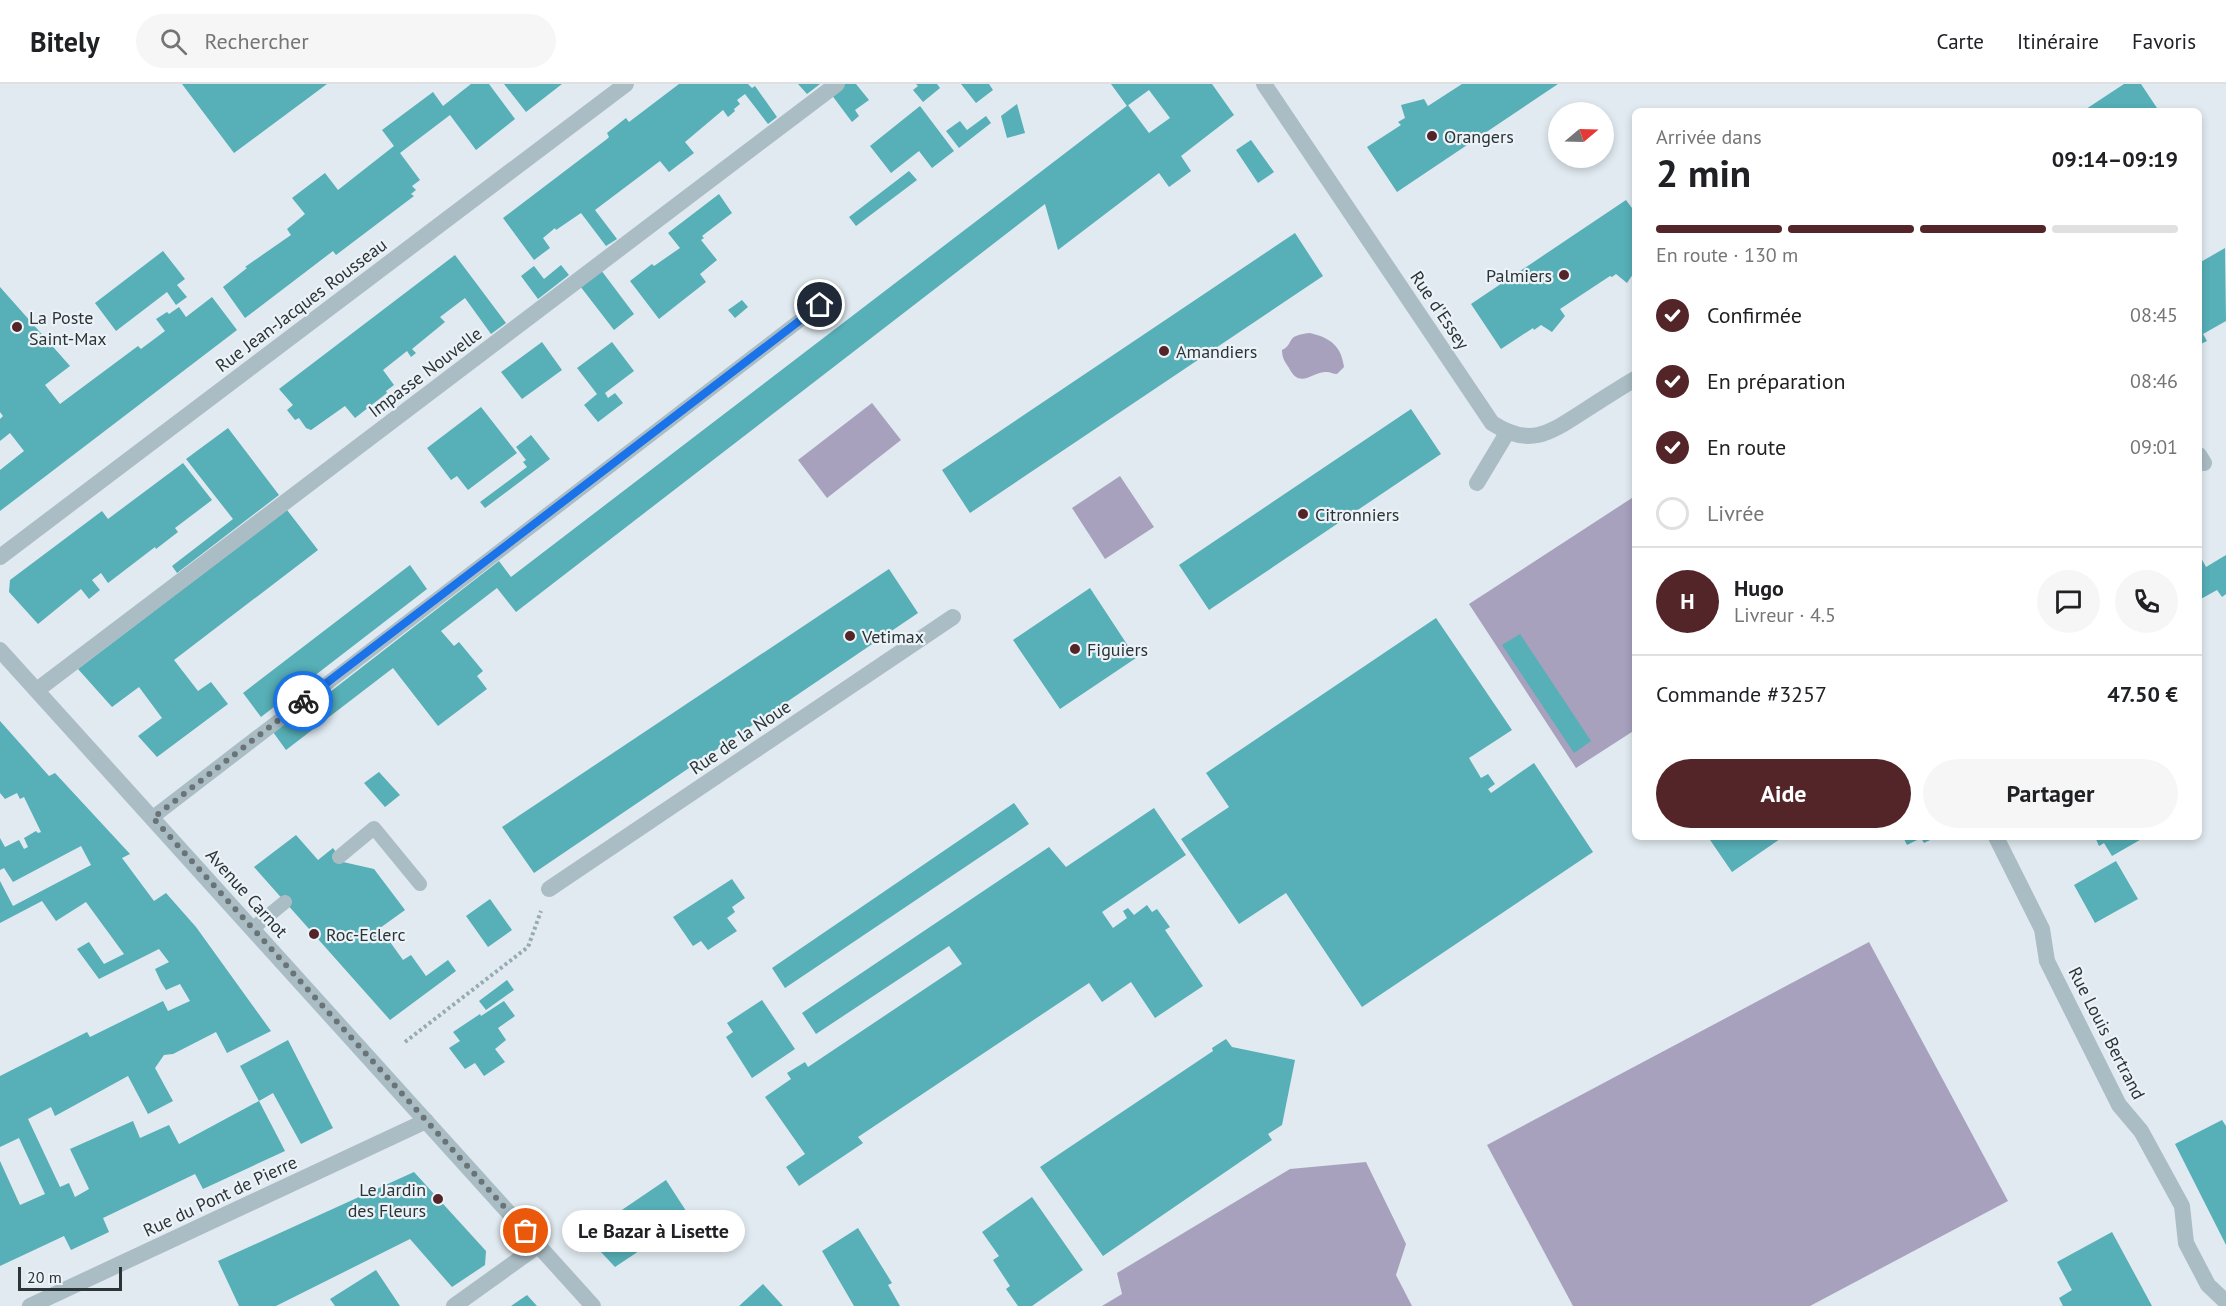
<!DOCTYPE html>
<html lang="fr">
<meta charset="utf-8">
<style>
body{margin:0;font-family:"PT Sans",sans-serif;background:#f6f6f6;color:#202124;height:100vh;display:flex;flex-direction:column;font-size:22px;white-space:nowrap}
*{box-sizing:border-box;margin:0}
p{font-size:20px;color:#757577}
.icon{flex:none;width:33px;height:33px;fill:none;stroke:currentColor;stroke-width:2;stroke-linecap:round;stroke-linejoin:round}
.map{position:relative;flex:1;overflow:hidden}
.panel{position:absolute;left:1632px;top:24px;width:570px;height:732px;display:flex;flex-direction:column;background:#fff;border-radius:9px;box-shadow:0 3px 9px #0003}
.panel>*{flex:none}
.needle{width:39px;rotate:71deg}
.controls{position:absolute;left:1548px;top:18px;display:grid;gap:12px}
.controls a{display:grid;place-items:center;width:66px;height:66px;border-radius:50%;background:#fff;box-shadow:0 3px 9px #0003;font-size:30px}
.scale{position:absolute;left:18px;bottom:15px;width:104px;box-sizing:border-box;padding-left:6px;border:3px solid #2b3436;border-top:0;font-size:16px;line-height:21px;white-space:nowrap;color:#2b3436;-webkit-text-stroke:4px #ecf3f8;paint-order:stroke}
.pin{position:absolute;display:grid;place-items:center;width:51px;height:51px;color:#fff;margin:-26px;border:3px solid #fff;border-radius:50%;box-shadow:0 2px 6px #0007}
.courier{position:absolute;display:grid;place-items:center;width:60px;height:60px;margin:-30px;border:4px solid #1a73e8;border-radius:50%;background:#fff;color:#222;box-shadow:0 2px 8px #0007}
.bubble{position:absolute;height:42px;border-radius:21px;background:#fff;box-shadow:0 3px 9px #0003;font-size:20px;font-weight:800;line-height:42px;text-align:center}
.head em{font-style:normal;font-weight:800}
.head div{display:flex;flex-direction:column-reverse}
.head{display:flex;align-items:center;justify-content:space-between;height:102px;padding:0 24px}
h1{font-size:39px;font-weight:800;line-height:45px}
.bar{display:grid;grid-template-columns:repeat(4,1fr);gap:9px 6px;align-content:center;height:72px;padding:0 24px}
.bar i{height:8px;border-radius:4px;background:#e0e0e0}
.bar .on{background:#532529}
.bar p{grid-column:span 4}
.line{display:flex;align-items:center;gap:15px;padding:0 24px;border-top:2px solid #e0e0e0}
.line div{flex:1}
.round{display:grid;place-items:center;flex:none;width:63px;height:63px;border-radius:32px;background:#f6f6f6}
ol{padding:0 24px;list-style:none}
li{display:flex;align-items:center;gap:18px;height:66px}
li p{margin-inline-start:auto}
li .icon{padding:6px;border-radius:50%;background:#532529;color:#fff;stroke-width:4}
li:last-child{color:#757577}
li i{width:33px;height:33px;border:3px solid #e0e0e0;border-radius:50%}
.primary-button{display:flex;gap:12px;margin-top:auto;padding:12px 24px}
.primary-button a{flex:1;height:69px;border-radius:36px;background:#532529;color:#fff;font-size:24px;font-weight:800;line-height:69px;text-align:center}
.primary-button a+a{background:#f6f6f6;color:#202124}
header{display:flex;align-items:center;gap:36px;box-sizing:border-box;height:84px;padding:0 30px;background:#fff;border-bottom:2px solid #e0e0e0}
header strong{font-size:28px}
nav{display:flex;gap:33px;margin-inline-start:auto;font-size:21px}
.search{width:420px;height:54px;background:#f6f6f6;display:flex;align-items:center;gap:15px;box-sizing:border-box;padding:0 21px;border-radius:33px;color:#757577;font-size:22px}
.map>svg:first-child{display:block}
.green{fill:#a7a1be}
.building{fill:#57afb7}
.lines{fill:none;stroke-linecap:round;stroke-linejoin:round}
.path{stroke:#97abb3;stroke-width:4;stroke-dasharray:3 3;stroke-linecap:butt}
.service{stroke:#aabcc4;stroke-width:14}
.minor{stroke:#aabcc4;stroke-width:16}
.tertiary{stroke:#aabcc4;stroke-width:16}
.done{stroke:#6a7477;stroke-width:6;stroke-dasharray:0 10.8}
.route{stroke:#1a73e8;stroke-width:8}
.poi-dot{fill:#532529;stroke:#ecf3f8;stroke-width:2}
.labels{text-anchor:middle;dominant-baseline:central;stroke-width:4.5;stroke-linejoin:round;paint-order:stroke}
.poi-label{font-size:18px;fill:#2b3436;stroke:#ecf3f8;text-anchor:start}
.street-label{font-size:18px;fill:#2b3436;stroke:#ecf3f8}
</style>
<header>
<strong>Bitely</strong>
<div class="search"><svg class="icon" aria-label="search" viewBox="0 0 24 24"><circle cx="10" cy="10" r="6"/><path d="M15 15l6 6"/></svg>Rechercher</div>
<nav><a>Carte</a><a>Itinéraire</a><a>Favoris</a></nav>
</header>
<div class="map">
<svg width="2226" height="1222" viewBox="0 0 2226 1222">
<rect width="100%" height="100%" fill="#e0eaf0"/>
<path class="green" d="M1310,249C1330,254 1341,261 1344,283L1337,290C1333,290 1330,288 1327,288C1313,287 1300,306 1289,284C1285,278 1282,274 1282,266C1296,259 1283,252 1310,249Z
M872,319L901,356L827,414L798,376Z
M1120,392L1154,443L1105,475L1072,424Z
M1635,412V646L1576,684L1469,520Z
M1869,858L2008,1117L1810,1222H1573L1487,1061Z
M1366,1078L1406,1160L1396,1191L1412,1222H1102L1122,1210L1117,1189L1290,1085Z"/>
<path class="building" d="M182,0H327L234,69Z
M471,0H489L515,35L476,66L450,31L400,69L420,96L412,102L416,106L411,110L414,112L336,171L333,167L245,234L223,203L247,184L245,183L291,151L287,145L305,130L292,114L325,89L338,106L394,62L382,46L433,8L443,22Z
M504,0H562L526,28Z
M679,0H748L752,4L755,2L777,33L768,40L745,10L737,16L740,20L734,25L735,27L728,33L723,26L685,58L694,69L669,88L660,77L595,126L617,155L606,162L581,129L556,146L555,144L543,154L550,164L534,176L503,134L607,55L609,53L607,49L626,34L629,38Z
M798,0H820L807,10Z
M845,0H856L869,16L855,26L859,32L852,38L831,10Z
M916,0H937L940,4L923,18L913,6L918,2Z
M961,0H989L993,6L976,19Z
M1111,0H1212L1234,31L1181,72L1191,87L1169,103L1159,89L1058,166L1045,120L516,528L497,504L441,547L454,562L459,558L483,587L477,592L487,605L438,642L393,584L286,666L273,648L306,622L308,625L499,477L511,493L1128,21L1149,49L1170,34L1149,6L1127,22Z
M1462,0H1558L1397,108L1367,63L1401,41L1398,38L1405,34L1401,21L1424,15L1428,22Z
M2124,0H2141L2159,27H2083Z
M1017,20L1025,49L1007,54L1001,32Z
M920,22L954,67L932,84L919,67L891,89L870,62Z
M986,32L991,39L959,64L946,47L960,37L967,46Z
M1251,56L1274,88L1258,99L1236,66Z
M909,87L917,96L856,142L849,133Z
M719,110L732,129L702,152L704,154L701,156L717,176L700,190L706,198L659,235L630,197L652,180L654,182L680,164L668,149Z
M1626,116L1635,128V187L1627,199L1616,190L1612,193L1610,192L1560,225L1565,232L1552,248L1541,241L1534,246L1533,244L1501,265L1471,220Z
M1295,149L1323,192L970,429L942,386Z
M2225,164L2226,237L2203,250L2207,257L2199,261V179Z
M163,167L185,195L177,201L187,213L176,221L167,208L116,247L95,219Z
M455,171L506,239L491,250L465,214L440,233L445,238L412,265L416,269L411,273L407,267L383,286L394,301L386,307L387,309L355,334L345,322L311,346L306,344L299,334L295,336L287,326L293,321L279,305Z
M561,181L569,191L538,215L521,192L534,182L544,195Z
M601,186L634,230L614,246L580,202Z
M0,203L70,282L45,301L60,320L138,262L141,265L165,247L156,235L167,228L169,230L179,223L186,233L212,213L237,246L0,427V386L24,367L10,349L0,357V335L3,332L0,328Z
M742,216L748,223L735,234L728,226Z
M542,258L562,286L522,315L501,288Z
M612,258L634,287L605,309L608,314L615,309L623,319L598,338L584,321L597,310L577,284Z
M481,323L517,369L468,406L457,392L451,396L427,364Z
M1411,325L1441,370L1209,526L1179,481Z
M228,344L279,411L177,489L172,482L233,435L186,375Z
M531,351L550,375L485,424L480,418L527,383L523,378L526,376L516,363Z
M183,379L212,416L175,444L178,448L156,465L155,463L108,499L101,489L92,496L100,506L89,515L81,505L38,540L9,508L10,496L102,427L108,435Z
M287,426L318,466L174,576L198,607L211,598L228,620L157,673L138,652L162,634L139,603L112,623L78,585Z
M2199,470L2206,483L2226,471V510L2222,513L2217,506L2199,516Z
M410,481L427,505L261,633L243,609Z
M889,485L918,529L534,789L502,743Z
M1090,504L1136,574L1060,625L1013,556Z
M1436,534L1512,646L1469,674L1481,694L1488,690L1495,700L1488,705L1491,709L1534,679L1593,768L1362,923L1286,809L1239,840L1181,755L1229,723L1206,689Z
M1520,550L1591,657L1574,669L1502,561Z
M0,637L49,692L55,689L130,770L122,774L154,817L166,809L196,843L271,947L227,969L216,948L173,970L164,971L155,984L173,1017L148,1030L128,992L55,1032L51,1023L28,1035L60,1103L69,1099L75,1113L89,1105L70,1065L133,1037L140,1054L169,1041L179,1060L259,1017L240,982L288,956L333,1044L301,1060L273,1009L259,1017L285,1067L203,1105L195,1090L103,1134L109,1148L71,1166L64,1152L0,1182V1077L20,1121L45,1110L19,1054L0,1063V992L87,948L90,953L163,917L168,927L190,917L180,900L166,906L161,898L155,885L169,878L159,865L99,895L77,865L89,858L104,880L124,870L86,818L56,837L42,817L0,839V797L13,822L91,781L81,762L13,798L4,784L0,786V754L5,763L19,756L24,765L28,763L24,754L36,747L38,749L41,748L24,713L20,715L17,709L5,715L0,709Z
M379,688L400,711L385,723L364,699Z
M1014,719L1029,740L785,904L772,884Z
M1154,724L1186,771L1102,828L1113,844L1127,834L1123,827L1128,824L1134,831L1147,821L1152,828L1157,825L1170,843L1165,846L1203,902L1155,934L1131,898L1102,918L1089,899L858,1053L863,1059L799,1102L786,1083L805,1070L765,1013L791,995L787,989L805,978L808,983L962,880L949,862L816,950L802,929L1049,763L1066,783Z
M296,751L318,776L333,764L343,778L374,785L405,826L380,844L403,876L411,871L426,892L448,876L456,887L390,936L254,783Z
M1708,753H1783L1732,788Z
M1903,753H1936L1924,759L1921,754L1907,761Z
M2095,753H2145L2112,772L2104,759L2099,762Z
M2116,777L2138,815L2095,839L2074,801Z
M732,795L745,814L732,823L735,828L727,834L737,847L708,866L701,857L693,862L673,833Z
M490,815L512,846L488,863L466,832Z
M507,896L514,906L486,926L479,917Z
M762,916L795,965L752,994L726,953L733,948L727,939Z
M504,917L515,932L498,944L506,956L495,965L505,978L484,992L475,979L465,985L449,964L460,957L453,948L480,930L481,932Z
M1226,955L1232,963L1295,976L1282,1041L1268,1050L1272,1056L1103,1172L1040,1083L1213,967L1212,964Z
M2222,1036L2226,1042V1161L2175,1060Z
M414,1088L486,1167L485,1181L452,1203L410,1155L276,1222H239L218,1177Z
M666,1096L690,1133L615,1183L585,1151Z
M1032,1113L1083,1186L1032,1222H1018L1006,1205L1010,1202L993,1176L999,1172L982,1148Z
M858,1144L892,1199L888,1201L900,1222H854L822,1167Z
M2112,1148L2152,1222H2063L2059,1214L2072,1206L2057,1178Z
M376,1186L400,1222H335L330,1215Z
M763,1200L783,1222H739Z
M527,1211L537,1222H511Z"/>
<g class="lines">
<path class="path" d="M405,958L528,863L541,827"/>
<path class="service" d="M153,733L820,221
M339,773L374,744L420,800
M252,845L285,818"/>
<path class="minor" d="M1264,0L1492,339C1530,364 1550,349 1584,327C1601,316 1618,305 1635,295
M2199,371L2204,379
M1477,399L1507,349
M0,473L626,0
M37,606L837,0
M1996,753L2042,845L2047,877L2119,1021L2141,1047L2182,1122L2186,1159L2208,1201L2226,1218
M549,805L953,533
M30,1222L426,1037
M454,1222L539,1161"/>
<path class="tertiary" d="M0,566L593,1222"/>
</g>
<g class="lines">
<path class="done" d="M303,617L153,734L526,1147"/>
<path class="route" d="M303,617L820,221"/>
</g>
<g class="poi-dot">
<circle cx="1432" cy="52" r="6"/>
<circle cx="1564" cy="191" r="6"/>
<circle cx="17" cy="243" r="6"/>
<circle cx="1164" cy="267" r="6"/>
<circle cx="1303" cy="430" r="6"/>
<circle cx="850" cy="552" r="6"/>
<circle cx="1075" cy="565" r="6"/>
<circle cx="314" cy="850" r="6"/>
<circle cx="438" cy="1115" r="6"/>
</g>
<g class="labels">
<g class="poi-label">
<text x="1444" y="52">Orangers</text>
<text x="1552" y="191" text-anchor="end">Palmiers</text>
<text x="29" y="233">La Poste<tspan x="29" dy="21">Saint-Max</tspan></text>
<text x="1176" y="267">Amandiers</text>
<text x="1315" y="430">Citronniers</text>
<text x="862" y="552">Vetimax</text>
<text x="1087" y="565">Figuiers</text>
<text x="326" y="850">Roc-Eclerc</text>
<text x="426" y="1105" text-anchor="end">Le Jardin<tspan x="426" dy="21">des Fleurs</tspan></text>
</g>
<g class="street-label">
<text transform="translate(301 221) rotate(-37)">Rue Jean-Jacques Rousseau</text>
<text transform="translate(1440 226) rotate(56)">Rue d'Essey</text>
<text transform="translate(425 288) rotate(-37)">Impasse Nouvelle</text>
<text transform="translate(740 653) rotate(-34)">Rue de la Noue</text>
<text transform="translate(247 809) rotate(48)">Avenue Carnot</text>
<text transform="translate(2107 949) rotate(63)">Rue Louis Bertrand</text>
<text transform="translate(220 1112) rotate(-25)">Rue du Pont de Pierre</text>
</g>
</g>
</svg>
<div class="controls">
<a><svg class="needle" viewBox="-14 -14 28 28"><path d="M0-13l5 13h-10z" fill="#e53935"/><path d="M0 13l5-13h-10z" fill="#757577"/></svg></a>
</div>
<div class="scale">20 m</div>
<div class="pin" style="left:526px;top:1147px;background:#ea580c"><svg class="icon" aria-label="bag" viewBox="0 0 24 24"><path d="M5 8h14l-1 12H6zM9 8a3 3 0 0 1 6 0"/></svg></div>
<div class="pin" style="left:820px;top:221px;background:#1f2937"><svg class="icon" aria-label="home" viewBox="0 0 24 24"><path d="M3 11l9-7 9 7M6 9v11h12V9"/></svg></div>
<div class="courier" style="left:303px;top:617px"><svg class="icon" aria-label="bike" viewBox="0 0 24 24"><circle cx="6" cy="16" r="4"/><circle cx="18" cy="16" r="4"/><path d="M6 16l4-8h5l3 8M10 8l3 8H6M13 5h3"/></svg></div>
<div class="bubble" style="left:562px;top:1126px;width:183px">Le Bazar à Lisette</div>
<section class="panel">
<div class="head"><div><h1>2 min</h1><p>Arrivée dans</p></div><em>09:14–09:19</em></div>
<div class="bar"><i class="on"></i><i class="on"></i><i class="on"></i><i></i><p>En route · 130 m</p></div>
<ol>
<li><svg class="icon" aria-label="check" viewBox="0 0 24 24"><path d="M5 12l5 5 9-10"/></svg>Confirmée<p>08:45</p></li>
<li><svg class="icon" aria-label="check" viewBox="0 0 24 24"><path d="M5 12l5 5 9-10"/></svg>En préparation<p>08:46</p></li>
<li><svg class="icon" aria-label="check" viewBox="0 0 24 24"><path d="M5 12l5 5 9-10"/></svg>En route<p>09:01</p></li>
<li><i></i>Livrée</li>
</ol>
<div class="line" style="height:108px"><b class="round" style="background:#532529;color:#fff">H</b><div><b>Hugo</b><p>Livreur · 4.5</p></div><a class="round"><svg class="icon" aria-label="chat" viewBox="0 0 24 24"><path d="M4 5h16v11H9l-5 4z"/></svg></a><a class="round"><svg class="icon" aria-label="phone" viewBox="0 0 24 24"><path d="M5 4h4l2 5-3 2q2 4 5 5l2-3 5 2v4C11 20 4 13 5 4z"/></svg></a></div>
<div class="line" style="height:78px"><div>Commande #3257</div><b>47.50 €</b></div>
<div class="primary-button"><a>Aide</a><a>Partager</a></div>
</section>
</div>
